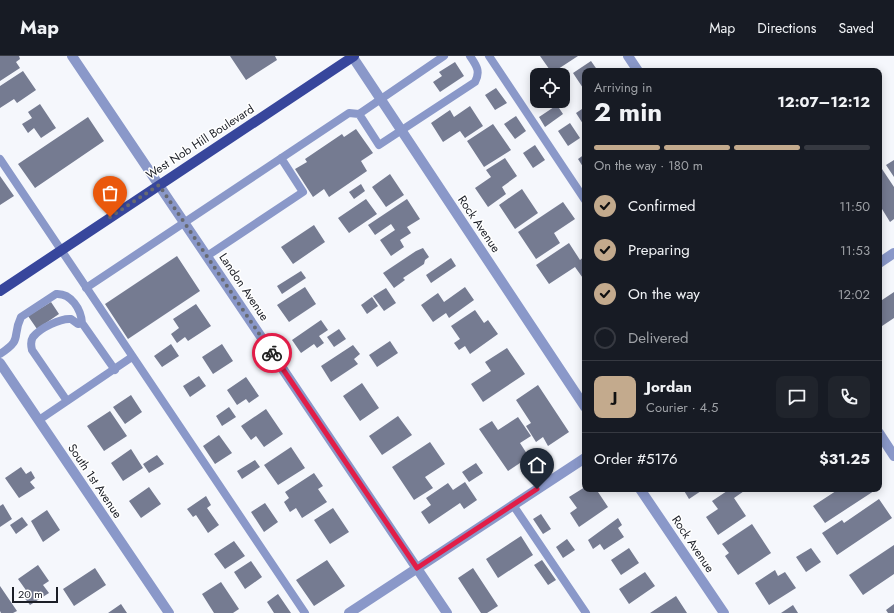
<!DOCTYPE html>
<meta charset="utf-8">
<style>
body{margin:0;font-family:Jost,sans-serif;background:#20242c;color:#f1f3f6;height:100vh;display:flex;flex-direction:column;font-size:15px;white-space:nowrap}
*{box-sizing:border-box;margin:0}
p{font-size:13px;color:#9ea1a6}
.icon{flex:none;width:22px;height:22px;fill:none;stroke:currentColor;stroke-width:2;stroke-linecap:round;stroke-linejoin:round}
.map{position:relative;flex:1;overflow:hidden}
.panel{position:absolute;left:582px;top:12px;width:300px;height:424px;display:flex;flex-direction:column;background:#171b24;border-radius:8px;box-shadow:0 2px 10px #0003}
.panel>*{flex:none}
.buttons{position:absolute;left:530px;top:12px;display:grid;gap:8px}
.buttons a{display:grid;place-items:center;width:40px;height:40px;border-radius:8px;background:#171b24;box-shadow:0 2px 10px #0003;font-size:20px}
.scale{position:absolute;left:12px;bottom:10px;width:46px;box-sizing:border-box;padding-left:4px;border:2px solid #1b1e26;border-top:0;font-size:11px;line-height:14px;white-space:nowrap;color:#1b1e26;-webkit-text-stroke:3px #fff;paint-order:stroke}
.pin{position:absolute;display:grid;place-items:center;width:34px;height:34px;color:#fff;margin:-41px -17px;border-radius:50% 50% 50% 0;rotate:-45deg;box-shadow:0 0 4px #0007}
.pin .icon{rotate:45deg}
.courier{position:absolute;display:grid;place-items:center;width:40px;height:40px;margin:-20px;border:3px solid #e11d48;border-radius:50%;background:#fff;color:#222;box-shadow:0 1px 5px #0007}
.head em{font-style:normal;font-weight:700}
.head div{display:flex;flex-direction:column-reverse}
.head{display:flex;align-items:center;justify-content:space-between;height:68px;padding:0 12px}
h1{font-size:26px;font-weight:700;line-height:30px}
.bar{display:grid;grid-template-columns:repeat(4,1fr);gap:6px 4px;align-content:center;height:48px;padding:0 12px}
.bar i{height:5px;border-radius:3px;background:#363941}
.bar .current{background:#c3aa8d}
.bar p{grid-column:span 4}
.line{display:flex;align-items:center;gap:10px;padding:0 12px;border-top:1px solid #363941}
.line div{flex:1}
.round{display:grid;place-items:center;flex:none;width:42px;height:42px;border-radius:8px;background:#20242c}
ol{padding:0 12px;list-style:none}
li{display:flex;align-items:center;gap:12px;height:44px}
li p{margin-inline-start:auto}
li .icon{padding:4px;border-radius:50%;background:#c3aa8d;color:#111;stroke-width:4}
li:last-child{color:#9ea1a6}
li i{width:22px;height:22px;border:2px solid #363941;border-radius:50%}
header{display:flex;align-items:center;gap:24px;box-sizing:border-box;height:56px;padding:0 20px;background:#171b24;border-bottom:1px solid #363941}
header strong{font-size:19px}
nav{display:flex;gap:22px;margin-inline-start:auto;font-size:14px}
.map>svg:first-child{display:block}
.building{fill:#757b91}
.lines{fill:none;stroke-linecap:round;stroke-linejoin:round}
.lane{stroke:#8a98c9;stroke-width:8}
.street{stroke:#8a98c9;stroke-width:10}
.primary{stroke:#37469c;stroke-width:10}
.done{stroke:#676a71;stroke-width:4;stroke-dasharray:0 7.2}
.route{stroke:#e11d48;stroke-width:5}
.labels{text-anchor:middle;dominant-baseline:central;stroke-width:3;stroke-linejoin:round;paint-order:stroke}
.street-label{font-size:12px;fill:#1b1e26;stroke:#fff}
</style>
<header>
<strong>Map</strong>
<nav><a>Map</a><a>Directions</a><a>Saved</a></nav>
</header>
<div class="map">
<svg width="894" height="557" viewBox="0 0 894 557">
<rect width="100%" height="100%" fill="#f5f7fc"/>
<path class="building" d="M0,0H19L20,3L16,6L20,12L0,25Z
M230,0H275L277,4L246,24Z
M540,0H578L552,17Z
M591,5L598,15H585V35L573,17Z
M455,6L464,20L440,36L433,26L442,20L439,16Z
M23,15L36,34L17,47L14,43L0,52V30Z
M496,32L507,47L495,54L485,39Z
M40,48L56,72L41,82L34,72L28,77L22,68L32,62L28,56Z
M557,49L563,58L545,71L539,61Z
M470,50L483,70L465,82L460,75L443,86L431,67L450,54L454,61Z
M585,51V71L576,57Z
M516,60L526,75L515,83L504,68Z
M88,61L104,85L35,132L18,108Z
M570,67L580,82L568,90L558,75Z
M493,68L511,94L484,111L467,85Z
M356,73L373,97L361,105L367,115L329,141L324,133L313,141L295,113L307,106L305,103L342,78L344,81Z
M535,89L545,104L533,112L523,97Z
M585,98V114L578,103Z
M505,102L517,120L502,131L506,138L488,151L475,132L491,121L486,114Z
M894,104V121L886,109Z
M882,113L894,131V163L890,166L882,153L879,155V114Z
M390,118L404,139L386,151L372,131Z
M0,120L14,140L0,149Z
M361,128L365,135L354,143L349,136Z
M522,133L538,157L515,173L499,149Z
M366,143L377,158L349,177L338,162Z
M407,143L420,163L407,171L411,177L400,184L404,191L391,200L380,184L395,174L391,168L375,179L368,169Z
M563,146L575,163L554,177L560,187L536,203L518,176Z
M314,169L325,186L293,208L281,191Z
M569,187L580,204L585,200V225L575,211L549,228L536,209Z
M423,192L429,201L425,204L424,208L403,222L405,224L394,232L383,217L416,195Z
M177,200L200,235L128,283L105,248Z
M451,202L456,210L431,227L426,219Z
M301,215L306,222L282,238L277,230Z
M305,231L316,248L289,266L277,249Z
M465,231L474,244L449,262L446,257L433,266L421,249L438,237L444,246Z
M386,232L396,247L384,255L373,240Z
M894,236V262L879,272V246Z
M372,241L378,250L367,258L361,249Z
M51,246L59,258L37,273L28,260Z
M196,248L211,270L188,285L185,281L177,287L171,278L179,272L173,263Z
M475,254L484,267L488,264L498,278L470,298L465,290L459,294L454,287L460,283L451,270Z
M321,264L328,274L319,280L324,287L317,292L314,288L301,297L292,284Z
M339,273L346,283L334,291L327,281Z
M390,285L398,297L377,311L369,299Z
M171,288L179,300L162,311L154,300Z
M222,288L233,305L213,318L202,301Z
M353,289L360,298L354,303L358,308L331,326L321,310Z
M507,292L525,318L483,346L471,328L491,315L485,306Z
M199,320L206,330L190,341L183,330Z
M246,321L259,340L249,347L246,343L237,349L227,334Z
M362,327L379,352L360,365L343,340Z
M538,329L569,376L548,390L543,381L536,386L526,370L531,367L516,344Z
M131,339L142,356L125,368L113,351Z
M229,351L236,361L222,370L216,360Z
M266,353L283,378L264,391L256,380L251,384L241,370Z
M110,355L127,380L104,395L87,370Z
M398,360L412,379L382,399L369,380Z
M518,361L531,380L520,387L529,401L508,415L479,373L492,365L498,374Z
M219,379L232,397L215,408L203,390Z
M430,386L445,408L425,421L433,432L414,444L392,411Z
M291,391L305,412L278,429L264,409Z
M131,393L143,412L123,425L111,407Z
M157,399L164,408L149,417L143,408Z
M255,404L260,411L242,423L237,415Z
M476,407L483,417L469,426L462,416Z
M21,411L26,418L31,415L35,422L30,426L35,432L19,442L5,422Z
M314,417L323,430L318,433L327,446L302,462L296,452L290,456L284,446L289,442L285,436Z
M465,426L477,444L464,453L460,447L429,468L421,456L431,449L426,442L448,427L453,434Z
M149,431L161,448L141,462L129,445Z
M585,431V433H596L608,451L579,471L570,457L577,452L569,441Z
M683,433H704L689,443Z
M730,433H747L734,442L746,460L718,479L706,461L718,453L712,445Z
M839,433H877L825,467L813,450Z
M206,440L211,449L207,452L219,469L208,477L196,459L193,461L187,453Z
M879,443L892,462L837,499L822,477L842,464L844,467Z
M265,447L278,466L264,476L251,456Z
M3,448L12,463L0,471V450Z
M333,452L349,476L330,488L314,464Z
M47,454L60,474L43,486L31,465Z
M541,458L551,473L543,478L533,463Z
M22,461L28,469L16,478L10,469Z
M618,462L622,469L618,472L624,481L604,494L600,488L593,493L588,484Z
M752,468L771,497L738,519L725,500L729,497L722,488Z
M521,480L533,499L498,522L486,503Z
M567,483L575,494L563,502L556,491Z
M234,485L245,500L225,513L214,498Z
M894,489V518L863,539L849,519Z
M629,492L639,507L621,519L611,504Z
M811,492L821,506L806,516L796,501Z
M327,504L345,530L314,550L296,524Z
M542,504L556,524L548,529L534,509Z
M251,505L262,521L245,533L234,516Z
M38,509L49,525L43,529L49,537L30,549L23,540L28,537L18,523Z
M95,512L106,529L74,550L63,533Z
M473,512L498,550L487,557H481L458,522Z
M775,514L778,520L785,516L796,532L769,549L755,527Z
M645,516L655,530L629,548L619,533Z
M221,526L239,553L233,557H214L202,538Z
M0,530L17,555L13,557H1L0,555Z
M278,538L291,557H274L267,546Z
M676,540L687,557H650Z
M121,548L127,557H108Z
M894,548V557H888L886,554Z
M793,549L798,557H781Z"/>
<g class="lines">
<path class="lane" d="M444,0L359,58L379,89L475,26C481,15 476,9 470,0
M489,0L585,144
M0,103L305,557
M207,200L303,136L281,102
M86,232L349,57L359,58
M0,298C24,282 11,282 21,261L56,238C71,237 81,253 82,267L115,314
M67,345L32,294C31,290 31,284 33,281C40,272 61,262 71,263L78,268L82,267
M39,364L132,301
M513,449L586,557"/>
<path class="street" d="M72,0L447,557
M352,0L585,351
M628,0L638,15
M879,207L894,197
M0,307L169,557
M879,377L894,400
M640,433L724,557
M349,557L585,402"/>
<path class="primary" d="M0,235L354,0"/>
</g>
<g class="lines">
<path class="done" d="M110,161L159,129L272,297"/>
<path class="route" d="M272,297L417,512L537,433"/>
</g>
<g class="labels">
<g class="street-label">
<text transform="translate(200 86) rotate(-33)">West Nob Hill Boulevard</text>
<text transform="translate(479 168) rotate(56)">Rock Avenue</text>
<text transform="translate(244 231) rotate(56)">Landon Avenue</text>
<text transform="translate(95 425) rotate(56)">South 1st Avenue</text>
<text transform="translate(693 488) rotate(56)">Rock Avenue</text>
</g>
</g>
</svg>
<div class="buttons">
<a><svg class="icon" aria-label="locate" viewBox="0 0 24 24"><circle cx="12" cy="12" r="6"/><path d="M12 2v4M12 18v4M2 12h4M18 12h4"/></svg></a>
</div>
<div class="scale">20 m</div>
<div class="pin" style="left:110px;top:161px;background:#ea580c"><svg class="icon" aria-label="bag" viewBox="0 0 24 24"><path d="M5 8h14l-1 12H6zM9 8a3 3 0 0 1 6 0"/></svg></div>
<div class="pin" style="left:537px;top:433px;background:#1f2937"><svg class="icon" aria-label="home" viewBox="0 0 24 24"><path d="M3 11l9-7 9 7M6 9v11h12V9"/></svg></div>
<div class="courier" style="left:272px;top:297px"><svg class="icon" aria-label="bike" viewBox="0 0 24 24"><circle cx="6" cy="16" r="4"/><circle cx="18" cy="16" r="4"/><path d="M6 16l4-8h5l3 8M10 8l3 8H6M13 5h3"/></svg></div>
<section class="panel">
<div class="head"><div><h1>2 min</h1><p>Arriving in</p></div><em>12:07–12:12</em></div>
<div class="bar"><i class="current"></i><i class="current"></i><i class="current"></i><i></i><p>On the way · 180 m</p></div>
<ol>
<li><svg class="icon" aria-label="check" viewBox="0 0 24 24"><path d="M5 12l5 5 9-10"/></svg>Confirmed<p>11:50</p></li>
<li><svg class="icon" aria-label="check" viewBox="0 0 24 24"><path d="M5 12l5 5 9-10"/></svg>Preparing<p>11:53</p></li>
<li><svg class="icon" aria-label="check" viewBox="0 0 24 24"><path d="M5 12l5 5 9-10"/></svg>On the way<p>12:02</p></li>
<li><i></i>Delivered</li>
</ol>
<div class="line" style="height:72px"><b class="round" style="background:#c3aa8d;color:#111">J</b><div><b>Jordan</b><p>Courier · 4.5</p></div><a class="round"><svg class="icon" aria-label="chat" viewBox="0 0 24 24"><path d="M4 5h16v11H9l-5 4z"/></svg></a><a class="round"><svg class="icon" aria-label="phone" viewBox="0 0 24 24"><path d="M5 4h4l2 5-3 2q2 4 5 5l2-3 5 2v4C11 20 4 13 5 4z"/></svg></a></div>
<div class="line" style="height:52px"><div>Order #5176</div><b>$31.25</b></div>
</section>
</div>
